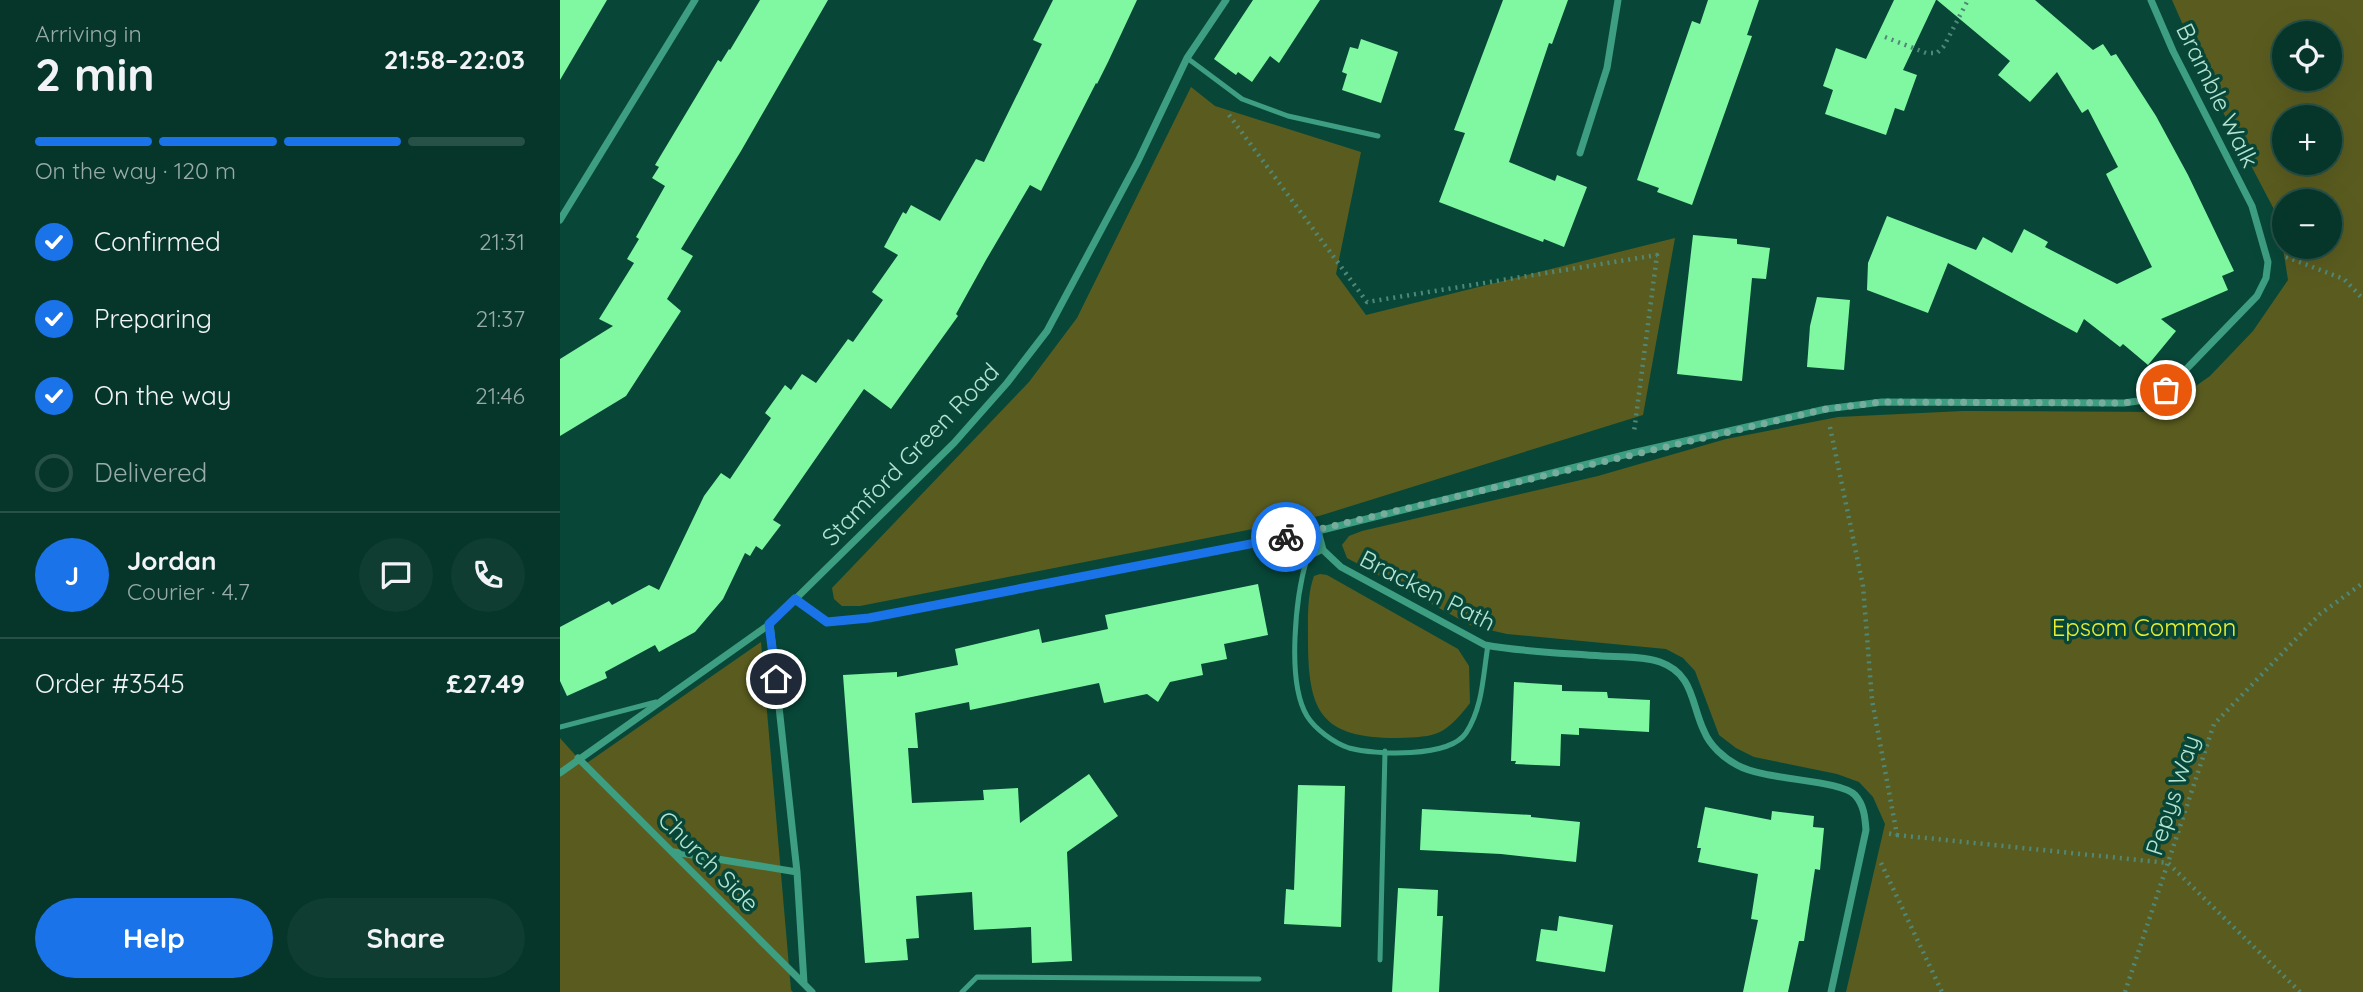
<!DOCTYPE html>
<meta charset="utf-8">
<style>
body{margin:0;font-family:Quicksand,sans-serif;background:#0f3d32;color:#f1f3f6;height:100vh;display:flex;flex-direction:column;font-size:26px;white-space:nowrap}
*{box-sizing:border-box;margin:0}
p{font-size:23px;color:#98aba8}
.icon{flex:none;width:38px;height:38px;fill:none;stroke:currentColor;stroke-width:2;stroke-linecap:round;stroke-linejoin:round}
.map{position:relative;flex:1;overflow:hidden}
.drawer{display:flex;flex-direction:column;background:#06352a;width:560px}
.drawer>*{flex:none}
.fabs{position:absolute;left:1712px;top:21px;display:grid;gap:14px}
.fabs a{display:grid;place-items:center;width:70px;height:70px;border-radius:50%;background:#06352a;box-shadow:0 7px 28px #0002,0 0 0 2px #275047;font-size:35px}
.pin{position:absolute;display:grid;place-items:center;width:60px;height:60px;color:#fff;margin:-30px;border:4px solid #fff;border-radius:50%;box-shadow:0 2px 7px #0007}
.courier{position:absolute;display:grid;place-items:center;width:70px;height:70px;margin:-35px;border:5px solid #1a73e8;border-radius:50%;background:#fff;color:#222;box-shadow:0 2px 9px #0007}
.headline em{font-style:normal;font-weight:700}
.headline div{display:flex;flex-direction:column-reverse}
.headline{display:flex;align-items:center;justify-content:space-between;height:119px;padding:0 35px}
h1{font-size:46px;font-weight:700;line-height:52px}
.bar{display:grid;grid-template-columns:repeat(4,1fr);gap:10px 7px;align-content:center;height:84px;padding:0 35px}
.bar i{height:9px;border-radius:5px;background:#275047}
.bar .active{background:#1a73e8}
.bar p{grid-column:span 4}
.line{display:flex;align-items:center;gap:18px;padding:0 35px;border-top:2px solid #275047}
.line div{flex:1}
.round{display:grid;place-items:center;flex:none;width:74px;height:74px;border-radius:37px;background:#0f3d32}
ol{padding:0 35px;list-style:none}
li{display:flex;align-items:center;gap:21px;height:77px}
li p{margin-inline-start:auto}
li .icon{padding:7px;border-radius:50%;background:#1a73e8;color:#fff;stroke-width:4}
li:last-child{color:#98aba8}
li i{width:38px;height:38px;border:4px solid #275047;border-radius:50%}
.primary-button{display:flex;gap:14px;margin-top:auto;padding:14px 35px}
.primary-button a{flex:1;height:80px;border-radius:42px;background:#1a73e8;color:#fff;font-size:28px;font-weight:700;line-height:80px;text-align:center}
.primary-button a+a{background:#0f3d32;color:#f1f3f6}
main{display:flex;flex:1;min-height:0}
.map>svg:first-child{display:block}
.green{fill:#5a5c1f;fill-rule:evenodd}
.building{fill:#80f8a2}
.lines{fill:none;stroke-linecap:round;stroke-linejoin:round}
.path{stroke:#508878;stroke-width:4.5;stroke-dasharray:2 5;stroke-linecap:butt}
.service{stroke:#3e9e82;stroke-width:5}
.minor{stroke:#3e9e82;stroke-width:7}
.done{stroke:#78ad9d;stroke-width:7;stroke-dasharray:0 12.6}
.route{stroke:#1a73e8;stroke-width:9}
.labels{text-anchor:middle;dominant-baseline:central;stroke-width:7;stroke-linejoin:round;paint-order:stroke}
.street-label{font-size:24px;fill:#b5e4d3;stroke:#084738}
.park-label{font-size:24px;fill:#eaee2d;stroke:#084738}
</style>
<main>
<section class="drawer">
<div class="headline"><div><h1>2 min</h1><p>Arriving in</p></div><em>21:58–22:03</em></div>
<div class="bar"><i class="active"></i><i class="active"></i><i class="active"></i><i></i><p>On the way · 120 m</p></div>
<ol>
<li><svg class="icon" aria-label="check" viewBox="0 0 24 24"><path d="M5 12l5 5 9-10"/></svg>Confirmed<p>21:31</p></li>
<li><svg class="icon" aria-label="check" viewBox="0 0 24 24"><path d="M5 12l5 5 9-10"/></svg>Preparing<p>21:37</p></li>
<li><svg class="icon" aria-label="check" viewBox="0 0 24 24"><path d="M5 12l5 5 9-10"/></svg>On the way<p>21:46</p></li>
<li><i></i>Delivered</li>
</ol>
<div class="line" style="height:126px"><b class="round" style="background:#1a73e8;color:#fff">J</b><div><b>Jordan</b><p>Courier · 4.7</p></div><a class="round"><svg class="icon" aria-label="chat" viewBox="0 0 24 24"><path d="M4 5h16v11H9l-5 4z"/></svg></a><a class="round"><svg class="icon" aria-label="phone" viewBox="0 0 24 24"><path d="M5 4h4l2 5-3 2q2 4 5 5l2-3 5 2v4C11 20 4 13 5 4z"/></svg></a></div>
<div class="line" style="height:91px"><div>Order #3545</div><b>£27.49</b></div>
<div class="primary-button"><a>Help</a><a>Share</a></div>
</section>
<div class="map">
<svg width="1803" height="992" viewBox="0 0 1803 992">
<rect width="100%" height="100%" fill="#084738"/>
<path class="green" d="M1612,0H1803V992H1286L1325,824L1313,797L1299,782L1277,774L1194,757L1176,748L1159,735L1135,671L1123,658L1106,649L947,634L912,626L787,558L782,545L789,536L802,531L1038,476L1166,439L1278,417L1403,411L1599,412L1650,376L1693,331L1728,280L1718,217L1653,93ZM1724,33H1769V79H1724ZM1724,117H1769V163H1724ZM1724,201H1769V247H1724Z
M631,87L655,106L801,152L776,274L806,315L1115,238L1083,415L759,516L300,606H282L274,599L272,588L469,382L517,318Z
M760,574L767,575L898,649L909,666L910,703C885,735 878,737 837,738C760,738 748,711 748,639C748,618 747,595 754,576Z
M201,642L231,990L233,992H0V738L24,765Z"/>
<path class="building" d="M0,0H47L0,80Z
M200,0H268L181,151L121,249L133,256L107,299L121,311L66,396L0,436V359L53,326L39,319L74,263L67,259L79,239L76,237L105,186L92,178L99,167L95,165L158,60L161,62L169,49L170,50Z
M493,0H577L548,62L537,84L536,83L481,191L470,185L426,260L396,314L398,316L331,409L304,389L213,520L221,525L202,550L196,546L190,556L185,553L163,599L135,632L99,652L95,645L45,672L47,678L7,696L0,681V627L49,601L52,605L89,585L99,590L144,496L161,473L170,479L211,418L205,413L225,385L231,390L242,374L256,383L288,339L293,342L323,300L312,292L338,255L324,247L343,212L346,214L351,205L380,221L416,159L424,162L482,44L473,40Z
M693,0H760L719,63L710,56L692,82L678,72L676,75L654,59Z
M943,0H1008L992,44L989,43L949,162L995,181L997,175L1027,187L1004,247L984,239L983,242L879,202L905,133L894,130Z
M1148,0H1199L1187,35L1192,36L1132,205L1097,192L1099,188L1077,180L1132,21L1140,24Z
M1334,0H1376L1343,70L1357,75L1344,111L1335,108L1326,135L1265,114L1273,90L1263,86L1276,48L1306,59Z
M1377,0H1475L1533,50L1543,44L1551,56L1556,54L1596,116L1628,175L1674,271L1662,276L1668,290L1601,319L1616,331L1588,365L1563,344L1560,347L1524,319L1517,333L1388,263L1368,313L1307,290L1308,263L1327,216L1416,250L1423,237L1452,253L1464,229L1488,242L1485,247L1557,284L1592,267L1546,174L1558,167L1528,109L1522,113L1497,72L1470,102L1438,75L1450,61Z
M801,39L838,52L821,103L782,90L787,74L782,72L790,47L798,49Z
M1133,235L1177,239V244L1210,248L1206,279L1192,278L1182,381L1117,374Z
M1257,297L1290,300L1284,370L1247,367L1250,326Z
M698,584L708,635L664,644L667,659L641,664L643,675L610,682L598,702L587,694L544,703L539,683L410,710L409,702L355,713L358,748H348L352,803L424,800L423,790L458,788L460,823L529,774L558,816L507,852L512,961L472,963L471,927L414,930L412,892L356,896L359,938L346,939L348,960L305,963L283,675L337,672V677L398,665L395,649L479,629L482,643L548,629L545,615Z
M954,682L1002,685V691L1047,692L1048,698L1090,700L1089,732L1019,728V735L1001,734L1000,766L955,764L956,761H951Z
M738,785L785,786L781,927L724,924L726,889L734,890Z
M1145,807L1211,820L1212,811L1254,816L1253,827L1264,828L1260,870L1255,869L1244,941H1239L1228,992H1183L1198,920L1191,919L1198,874L1138,862L1141,848H1137Z
M862,809L971,815V817L1020,822L1016,862L941,854L860,850Z
M838,888L878,890L877,916H883L879,992H832Z
M999,916L1053,925L1045,972L976,961L981,929L997,931Z"/>
<g class="lines">
<path class="path" d="M1325,37L1366,53H1377L1384,46L1408,0
M669,115L807,302L1097,255L1074,432
M1726,257L1784,279L1803,299
M1270,427L1303,586L1312,700L1337,835L1326,833
M1337,835L1608,863L1740,992
M1321,863L1382,992
M1565,992L1654,724L1760,614L1803,583"/>
<path class="service" d="M627,58L682,99L728,116L818,136
M763,550L747,558C736,595 726,681 747,716C755,729 774,743 789,748C815,755 889,758 906,733C923,707 923,675 928,645
M0,727L96,702
M820,960L825,751
M402,992L417,977L699,979"/>
<path class="minor" d="M1020,153L1047,68L1058,0
M0,220L135,0
M758,531L1072,453L1266,409L1322,402L1564,403L1592,399L1606,390L1697,296L1706,278L1708,262L1692,206L1613,51L1591,0
M235,599L266,622L309,618L758,531L763,550L781,567L925,645C963,652 1003,653 1042,656C1060,657 1083,656 1100,662C1134,674 1131,704 1144,731C1150,746 1164,758 1177,765C1205,781 1280,779 1295,795C1304,805 1305,817 1306,830L1271,992
M210,624L237,872L244,983
M18,758L252,992
M0,773L210,624L394,443L447,383L487,331L578,161L627,58L666,0
M114,852L237,872"/>
</g>
<g class="lines">
<path class="done" d="M726,537L1266,409L1322,402L1564,403L1592,399L1606,390"/>
<path class="route" d="M216,679L209,624L235,599L267,622L309,618L726,537"/>
</g>
<g class="labels">
<g class="street-label">
<text transform="translate(1658 95) rotate(64)">Bramble Walk</text>
<text transform="translate(350 454) rotate(-46)">Stamford Green Road</text>
<text transform="translate(868 590) rotate(27)">Bracken Path</text>
<text transform="translate(1612 795) rotate(-72)">Pepys Way</text>
<text transform="translate(149 861) rotate(45)">Church Side</text>
</g>
<g class="park-label">
<text x="1584" y="627">Epsom Common</text>
</g>
</g>
</svg>
<div class="fabs">
<a><svg class="icon" aria-label="locate" viewBox="0 0 24 24"><circle cx="12" cy="12" r="6"/><path d="M12 2v4M12 18v4M2 12h4M18 12h4"/></svg></a>
<a>+</a>
<a>−</a>
</div>
<div class="pin" style="left:1606px;top:390px;background:#ea580c"><svg class="icon" aria-label="bag" viewBox="0 0 24 24"><path d="M5 8h14l-1 12H6zM9 8a3 3 0 0 1 6 0"/></svg></div>
<div class="pin" style="left:216px;top:679px;background:#1f2937"><svg class="icon" aria-label="home" viewBox="0 0 24 24"><path d="M3 11l9-7 9 7M6 9v11h12V9"/></svg></div>
<div class="courier" style="left:726px;top:537px"><svg class="icon" aria-label="bike" viewBox="0 0 24 24"><circle cx="6" cy="16" r="4"/><circle cx="18" cy="16" r="4"/><path d="M6 16l4-8h5l3 8M10 8l3 8H6M13 5h3"/></svg></div>
</div>
</main>
